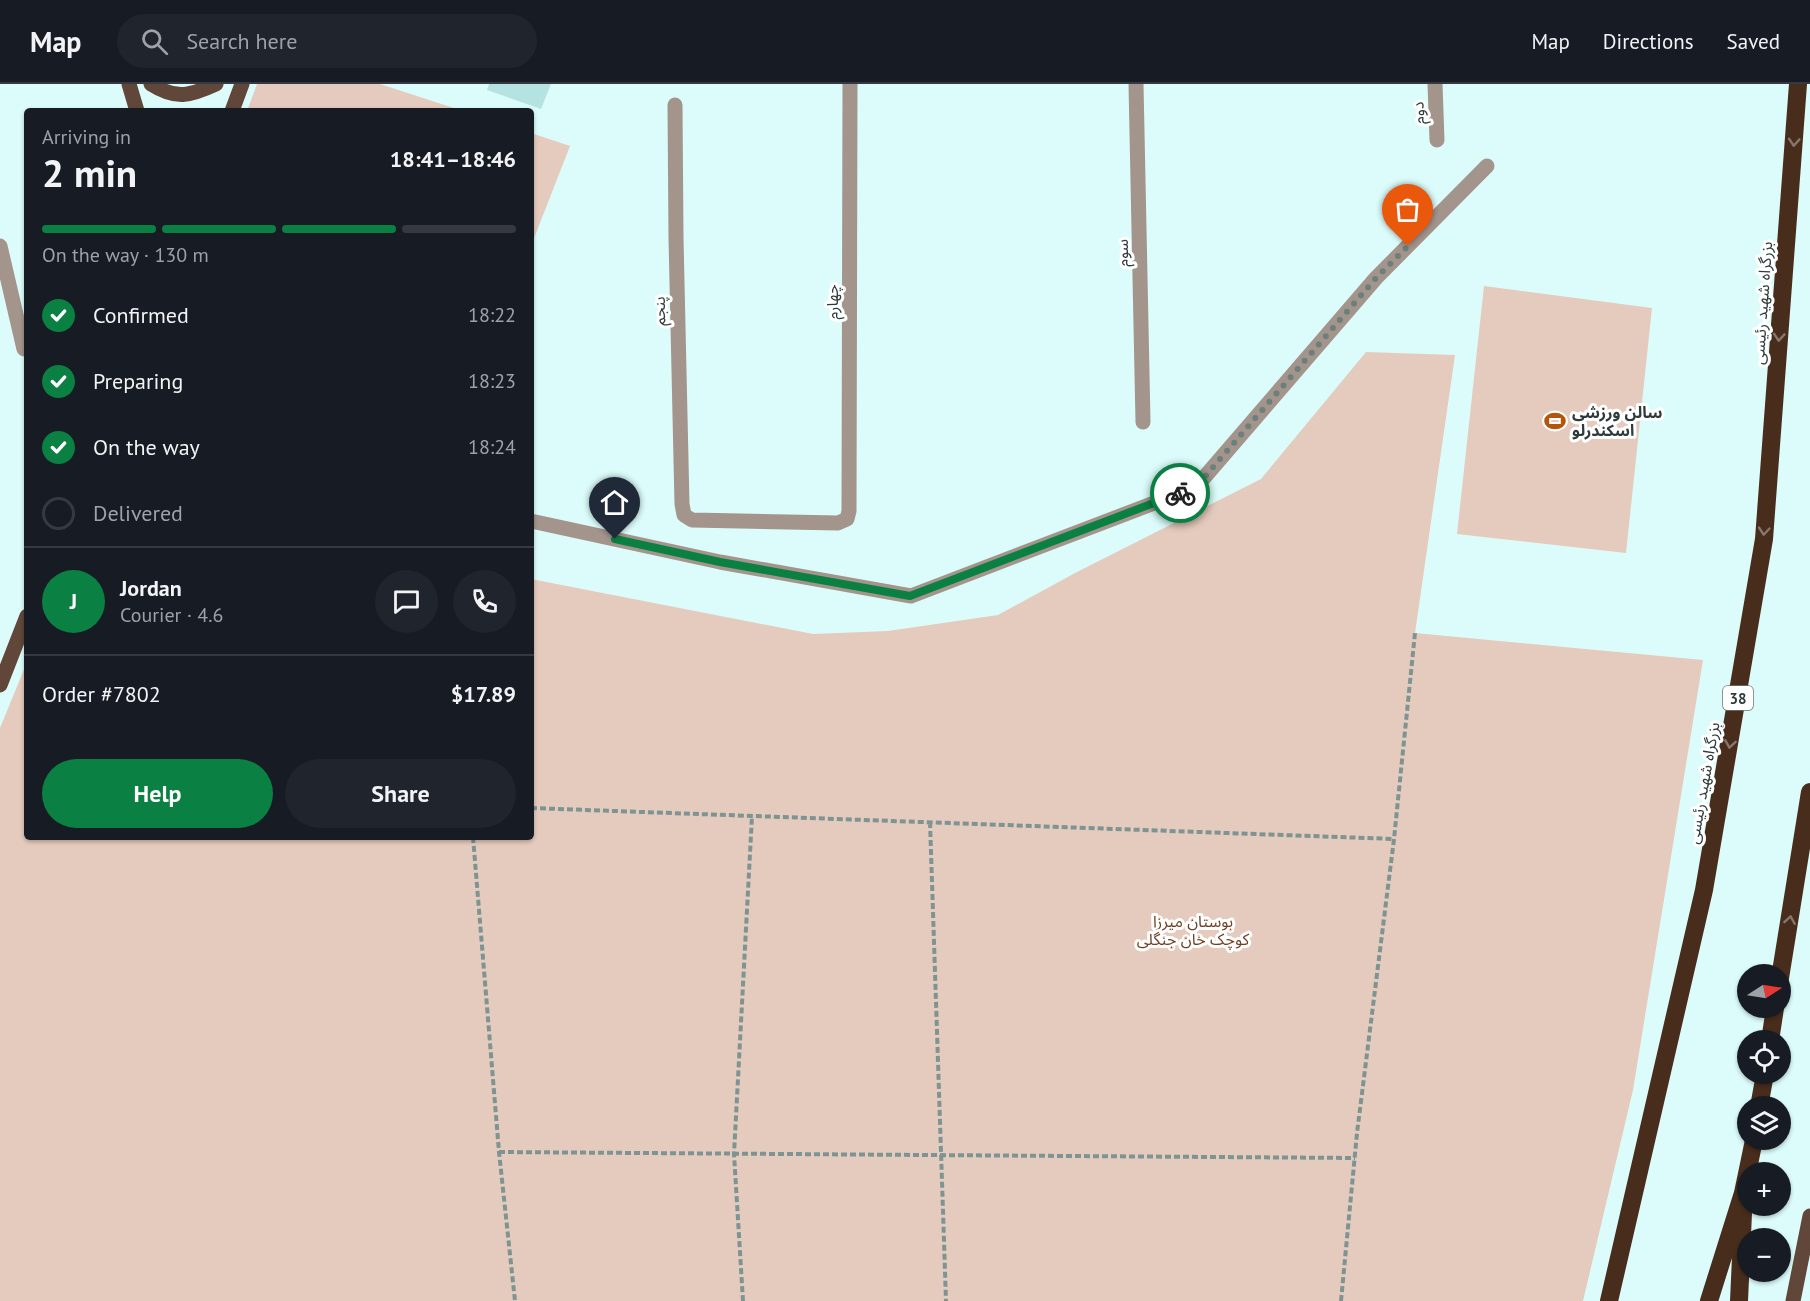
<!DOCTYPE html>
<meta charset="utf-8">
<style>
body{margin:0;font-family:"PT Sans","Noto Sans Arabic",sans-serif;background:#20242c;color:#f1f3f6;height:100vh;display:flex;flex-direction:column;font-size:22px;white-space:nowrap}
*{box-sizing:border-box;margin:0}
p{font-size:20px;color:#9ea1a6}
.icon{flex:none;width:33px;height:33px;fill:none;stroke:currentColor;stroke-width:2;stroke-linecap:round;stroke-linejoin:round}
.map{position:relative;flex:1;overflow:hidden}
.sheet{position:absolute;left:24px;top:24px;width:510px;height:732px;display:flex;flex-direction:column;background:#171b24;border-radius:6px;box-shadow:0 2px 4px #0004}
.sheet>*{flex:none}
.needle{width:39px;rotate:78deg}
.buttons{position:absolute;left:1737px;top:880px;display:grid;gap:12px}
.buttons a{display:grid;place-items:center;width:54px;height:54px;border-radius:50%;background:#171b24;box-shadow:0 2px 4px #0004;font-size:30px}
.pin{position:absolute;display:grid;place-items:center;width:51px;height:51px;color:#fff;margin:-62px -26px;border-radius:50% 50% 50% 0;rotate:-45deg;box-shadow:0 0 6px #0007}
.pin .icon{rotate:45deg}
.courier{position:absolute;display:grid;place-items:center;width:60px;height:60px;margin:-30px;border:4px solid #0b8043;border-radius:50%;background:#fff;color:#222;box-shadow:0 2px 8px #0007}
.overview em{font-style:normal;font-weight:800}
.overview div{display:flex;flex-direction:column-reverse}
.overview{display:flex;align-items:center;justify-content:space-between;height:102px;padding:0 18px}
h1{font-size:39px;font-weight:800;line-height:45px}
.bar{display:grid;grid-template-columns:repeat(4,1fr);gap:9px 6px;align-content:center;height:72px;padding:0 18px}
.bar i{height:8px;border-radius:4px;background:#363941}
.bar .current{background:#0b8043}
.bar p{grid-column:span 4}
.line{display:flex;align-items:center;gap:15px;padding:0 18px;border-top:2px solid #363941}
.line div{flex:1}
.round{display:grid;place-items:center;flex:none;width:63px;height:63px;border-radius:32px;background:#20242c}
ol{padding:0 18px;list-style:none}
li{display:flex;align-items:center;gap:18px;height:66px}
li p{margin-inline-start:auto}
li .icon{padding:6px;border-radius:50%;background:#0b8043;color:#fff;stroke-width:4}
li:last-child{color:#9ea1a6}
li i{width:33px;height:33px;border:3px solid #363941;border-radius:50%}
.cta{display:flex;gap:12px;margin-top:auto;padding:12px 18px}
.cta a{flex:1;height:69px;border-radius:36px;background:#0b8043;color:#fff;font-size:24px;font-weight:800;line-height:69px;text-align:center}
.cta a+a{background:#20242c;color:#f1f3f6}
header{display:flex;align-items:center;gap:36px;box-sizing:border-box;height:84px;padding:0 30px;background:#171b24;border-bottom:2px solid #363941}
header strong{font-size:28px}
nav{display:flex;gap:33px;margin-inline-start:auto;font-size:21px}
.search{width:420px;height:54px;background:#20242c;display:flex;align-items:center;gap:15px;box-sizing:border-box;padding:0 21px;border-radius:33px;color:#9ea1a6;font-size:22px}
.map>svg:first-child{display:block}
.green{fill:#e5cbbd}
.building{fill:#b5e3e2}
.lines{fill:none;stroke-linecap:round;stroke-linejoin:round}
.path{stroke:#7e9492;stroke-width:4;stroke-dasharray:6 3;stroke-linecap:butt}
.minor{stroke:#a3948c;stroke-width:15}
.major{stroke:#604739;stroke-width:15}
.highway{stroke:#482d1d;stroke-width:18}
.oneway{stroke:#88766c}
.done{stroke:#6b7f7d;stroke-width:6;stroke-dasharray:0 10.8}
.route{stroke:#0b8043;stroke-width:8}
.labels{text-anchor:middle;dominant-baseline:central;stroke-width:6;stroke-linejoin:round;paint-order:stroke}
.shield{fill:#fff;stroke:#6d7675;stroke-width:1.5}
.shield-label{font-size:15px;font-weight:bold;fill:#2e3b3a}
.street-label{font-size:16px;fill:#2e3b3a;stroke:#fff}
.poi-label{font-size:16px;font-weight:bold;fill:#2e3b3a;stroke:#fff;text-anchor:start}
.park-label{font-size:16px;fill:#6f4024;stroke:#fff}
</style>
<header>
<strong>Map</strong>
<div class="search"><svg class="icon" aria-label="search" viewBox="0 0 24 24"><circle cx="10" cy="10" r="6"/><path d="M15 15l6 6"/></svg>Search here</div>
<nav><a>Map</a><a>Directions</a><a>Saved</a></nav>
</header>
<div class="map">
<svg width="1810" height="1217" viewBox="0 0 1810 1217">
<rect width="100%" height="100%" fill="#dbfcfa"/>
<path class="green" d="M257,0H380L463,27H247Z
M531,49L570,62L531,162Z
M1484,202L1652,224L1626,469L1457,450Z
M1366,268L1455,271L1415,549L1703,576L1633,1006L1583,1217H0V644L27,578V753H531V495L813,550L888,547L998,531L1075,489L1261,395Z"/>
<path class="building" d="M489,0H551L541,25L487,6Z"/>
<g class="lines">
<path class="path" d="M531,724L1394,755
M930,738L946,1217
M473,753L499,1068L515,1217
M499,1068L1355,1074
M743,1217L734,1070L752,732
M1341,1217L1357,1049L1394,755L1415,549"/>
<path class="minor" d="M1136,0L1143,338
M1435,0L1437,56
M675,21L676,154L682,420L684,431L692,436L838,439L847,435L849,427L850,0
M0,162L24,265
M531,437L720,478L911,512L1196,403L1376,194L1487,82"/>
<path class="major" d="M129,0L137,27
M151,0C176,16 190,12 216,0
M232,27L242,0
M0,601L27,532
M1793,1217L1810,1132"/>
<path class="highway" d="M1780,894L1810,708
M1770,957L1775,924
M1759,1023L1765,990
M1609,1217L1704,806L1764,455L1798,0
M1709,1217L1743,1109L1754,1056
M1739,1217L1743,1129"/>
</g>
<defs><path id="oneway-chevron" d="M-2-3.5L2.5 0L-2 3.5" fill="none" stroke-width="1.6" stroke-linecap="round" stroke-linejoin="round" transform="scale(1.5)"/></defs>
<g class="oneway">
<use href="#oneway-chevron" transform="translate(1794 58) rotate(94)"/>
<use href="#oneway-chevron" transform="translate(1779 253) rotate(94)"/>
<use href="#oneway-chevron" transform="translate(1764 447) rotate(95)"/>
<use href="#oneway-chevron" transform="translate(1730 660) rotate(99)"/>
<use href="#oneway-chevron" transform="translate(1790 836) rotate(-81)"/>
</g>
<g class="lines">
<path class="done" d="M1180,409L1196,403L1376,194L1408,162"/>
<path class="route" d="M615,455L720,478L910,512L1180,409"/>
</g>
<defs>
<symbol id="stadium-bare" viewBox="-9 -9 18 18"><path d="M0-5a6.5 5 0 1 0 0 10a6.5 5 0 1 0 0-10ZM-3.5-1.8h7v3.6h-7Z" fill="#b45609" stroke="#fff" stroke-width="2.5" paint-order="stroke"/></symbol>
</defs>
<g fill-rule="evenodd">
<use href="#stadium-bare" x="1540" y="322" width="30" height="30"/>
</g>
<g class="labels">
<rect class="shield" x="1723" y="602" width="30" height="24" rx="4.5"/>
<g class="shield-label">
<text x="1738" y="614">38</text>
</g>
<g class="street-label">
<text transform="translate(1418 29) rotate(-93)">دوم</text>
<text transform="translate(1122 169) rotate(-91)">سوم</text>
<text transform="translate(832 218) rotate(-90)">چهارم</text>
<text transform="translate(1762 219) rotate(-86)">بزرگراه شهید رئیسی</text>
<text transform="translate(659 227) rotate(-91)">پنجم</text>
<text transform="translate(1703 699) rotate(-80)">بزرگراه شهید رئیسی</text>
</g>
<g class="poi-label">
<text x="1572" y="328">سالن ورزشی<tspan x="1572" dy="18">اسکندرلو</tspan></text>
</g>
<g class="park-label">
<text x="1193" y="837">بوستان میرزا<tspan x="1193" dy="18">کوچک خان جنگلی</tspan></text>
</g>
</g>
</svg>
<div class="buttons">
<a><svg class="needle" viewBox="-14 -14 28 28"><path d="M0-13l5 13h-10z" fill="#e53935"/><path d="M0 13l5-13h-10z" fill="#9ea1a6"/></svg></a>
<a><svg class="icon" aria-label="locate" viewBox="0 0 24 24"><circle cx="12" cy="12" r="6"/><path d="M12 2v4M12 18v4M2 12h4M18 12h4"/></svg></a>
<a><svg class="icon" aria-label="layers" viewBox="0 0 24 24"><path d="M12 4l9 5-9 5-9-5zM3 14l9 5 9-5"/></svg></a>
<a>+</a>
<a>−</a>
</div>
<div class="pin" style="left:1408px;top:162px;background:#ea580c"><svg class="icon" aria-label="bag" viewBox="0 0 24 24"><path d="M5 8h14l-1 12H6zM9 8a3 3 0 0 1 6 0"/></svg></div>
<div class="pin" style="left:615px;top:455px;background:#1f2937"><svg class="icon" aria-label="home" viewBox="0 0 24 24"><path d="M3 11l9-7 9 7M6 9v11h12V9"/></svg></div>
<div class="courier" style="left:1180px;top:409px"><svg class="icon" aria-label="bike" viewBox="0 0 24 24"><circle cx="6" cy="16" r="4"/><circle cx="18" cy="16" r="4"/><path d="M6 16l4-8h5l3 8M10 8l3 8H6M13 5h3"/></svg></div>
<section class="sheet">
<div class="overview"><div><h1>2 min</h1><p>Arriving in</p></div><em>18:41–18:46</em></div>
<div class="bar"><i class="current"></i><i class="current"></i><i class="current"></i><i></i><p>On the way · 130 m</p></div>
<ol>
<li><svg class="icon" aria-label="check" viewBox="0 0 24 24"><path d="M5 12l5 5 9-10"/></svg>Confirmed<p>18:22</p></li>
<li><svg class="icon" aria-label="check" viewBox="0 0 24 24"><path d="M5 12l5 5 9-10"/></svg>Preparing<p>18:23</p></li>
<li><svg class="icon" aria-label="check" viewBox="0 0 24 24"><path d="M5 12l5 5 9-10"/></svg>On the way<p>18:24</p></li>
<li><i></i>Delivered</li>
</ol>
<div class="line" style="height:108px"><b class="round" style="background:#0b8043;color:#fff">J</b><div><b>Jordan</b><p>Courier · 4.6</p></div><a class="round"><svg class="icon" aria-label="chat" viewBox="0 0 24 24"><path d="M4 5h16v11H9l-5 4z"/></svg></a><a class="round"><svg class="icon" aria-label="phone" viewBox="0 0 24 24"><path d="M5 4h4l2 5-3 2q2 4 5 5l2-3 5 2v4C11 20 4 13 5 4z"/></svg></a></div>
<div class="line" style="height:78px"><div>Order #7802</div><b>$17.89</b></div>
<div class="cta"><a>Help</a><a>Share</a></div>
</section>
</div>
